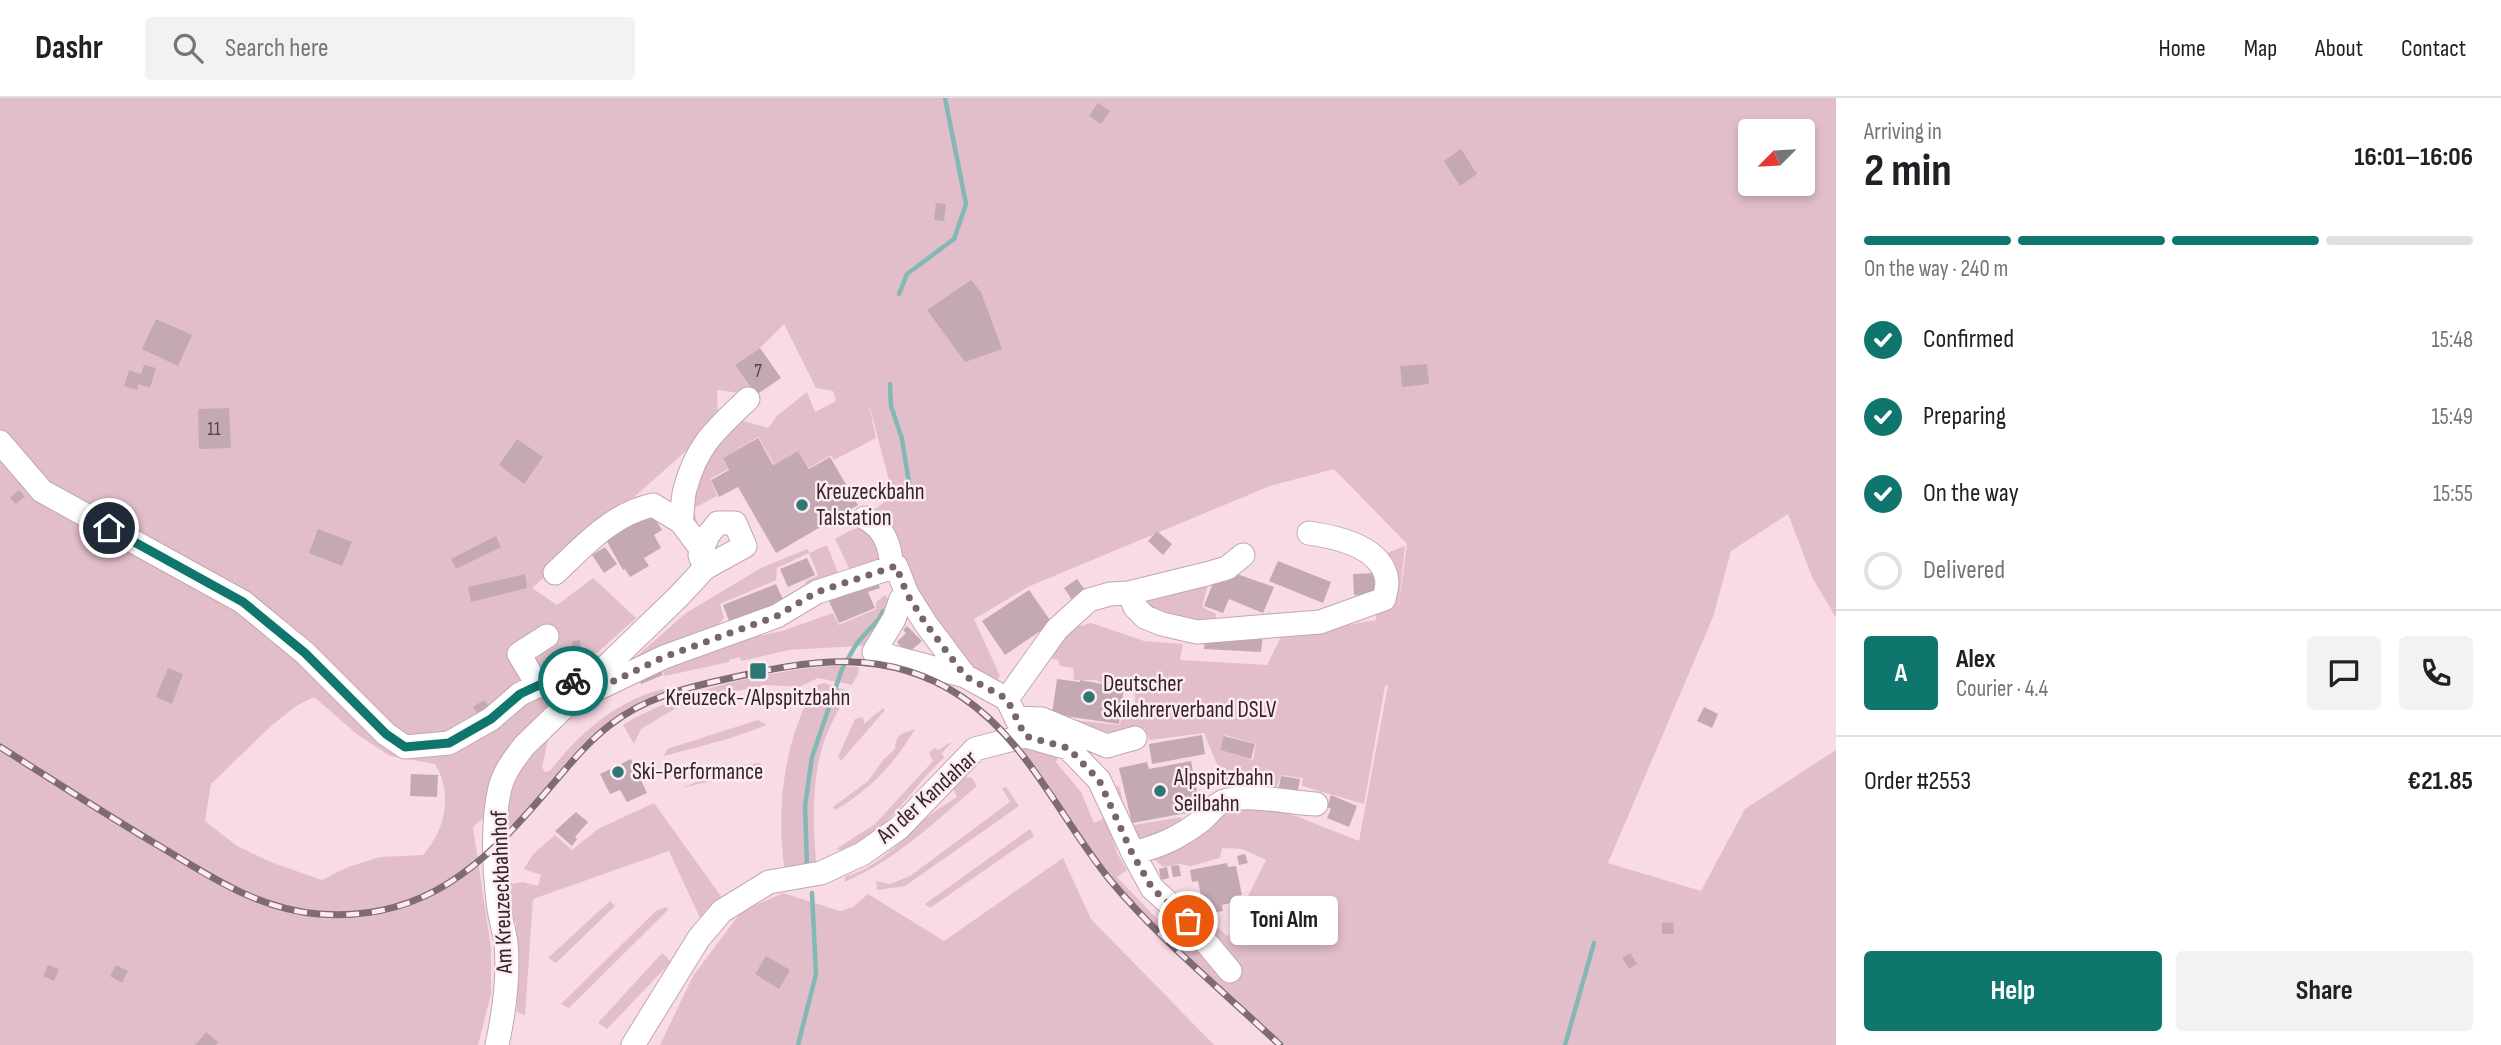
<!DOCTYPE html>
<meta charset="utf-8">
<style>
body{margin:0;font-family:"Sofia Sans Condensed",sans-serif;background:#f2f2f2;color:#202124;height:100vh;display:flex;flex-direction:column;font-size:26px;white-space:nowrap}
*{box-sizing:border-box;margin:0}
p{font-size:23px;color:#757577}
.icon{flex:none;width:38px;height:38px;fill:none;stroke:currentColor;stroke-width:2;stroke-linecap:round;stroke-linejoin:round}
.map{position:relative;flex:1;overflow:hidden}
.drawer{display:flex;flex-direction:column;background:#fff;width:665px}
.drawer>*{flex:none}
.needle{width:46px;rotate:246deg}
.fabs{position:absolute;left:1738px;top:21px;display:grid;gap:14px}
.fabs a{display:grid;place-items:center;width:77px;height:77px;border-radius:7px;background:#fff;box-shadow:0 4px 10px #0003;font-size:35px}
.pin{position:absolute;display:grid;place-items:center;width:60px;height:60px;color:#fff;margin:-30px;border:4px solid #fff;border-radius:50%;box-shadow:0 2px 7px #0007}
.courier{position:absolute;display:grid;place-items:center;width:70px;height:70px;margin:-35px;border:5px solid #0f766e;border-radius:50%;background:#fff;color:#222;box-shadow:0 2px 9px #0007}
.bubble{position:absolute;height:49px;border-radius:7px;background:#fff;box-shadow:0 4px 10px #0003;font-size:23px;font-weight:700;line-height:49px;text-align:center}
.head em{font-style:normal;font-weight:700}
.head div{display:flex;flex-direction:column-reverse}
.head{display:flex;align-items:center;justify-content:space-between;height:119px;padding:0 28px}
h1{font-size:46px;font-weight:700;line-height:52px}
.bar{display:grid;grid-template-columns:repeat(4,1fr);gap:10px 7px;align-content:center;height:84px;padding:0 28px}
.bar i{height:9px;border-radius:5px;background:#e0e0e0}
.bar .on{background:#0f766e}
.bar p{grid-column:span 4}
.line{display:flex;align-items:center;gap:18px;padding:0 28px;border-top:2px solid #e0e0e0}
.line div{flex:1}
.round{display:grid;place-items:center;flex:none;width:74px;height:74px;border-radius:7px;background:#f2f2f2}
ol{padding:0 28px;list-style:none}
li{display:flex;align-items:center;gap:21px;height:77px}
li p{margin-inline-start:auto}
li .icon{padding:7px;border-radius:50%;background:#0f766e;color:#fff;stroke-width:4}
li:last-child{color:#757577}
li i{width:38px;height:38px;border:4px solid #e0e0e0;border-radius:50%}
.action{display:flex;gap:14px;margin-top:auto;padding:14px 28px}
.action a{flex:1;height:80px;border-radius:7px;background:#0f766e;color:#fff;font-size:28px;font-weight:700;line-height:80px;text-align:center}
.action a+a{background:#f2f2f2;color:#202124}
header{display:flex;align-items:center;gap:42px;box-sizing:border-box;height:98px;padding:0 35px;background:#fff;border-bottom:2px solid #e0e0e0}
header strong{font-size:33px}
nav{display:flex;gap:38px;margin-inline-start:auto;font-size:24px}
.search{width:490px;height:63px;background:#f2f2f2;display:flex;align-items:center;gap:18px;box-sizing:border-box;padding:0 24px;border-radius:7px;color:#757577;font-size:26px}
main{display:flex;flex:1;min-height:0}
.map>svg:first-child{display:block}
.green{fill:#e2becb;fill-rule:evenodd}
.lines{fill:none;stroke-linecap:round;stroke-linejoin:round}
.stream{stroke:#83b8b5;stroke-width:4.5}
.building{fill:#c4a9b2}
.minor-casing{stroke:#c2a6b0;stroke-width:25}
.minor{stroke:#fff;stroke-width:23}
.rail-casing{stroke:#7e6c72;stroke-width:7}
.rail{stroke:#fdebf1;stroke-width:4.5;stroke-dasharray:13;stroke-linecap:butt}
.done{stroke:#77656b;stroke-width:7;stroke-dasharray:0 12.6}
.route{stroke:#0f766e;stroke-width:9}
.poi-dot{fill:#2d7774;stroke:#fdebf1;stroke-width:2.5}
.labels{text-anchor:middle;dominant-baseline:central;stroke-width:5;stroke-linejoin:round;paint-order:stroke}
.number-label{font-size:19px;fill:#56474c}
.poi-label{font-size:23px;fill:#31262a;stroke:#fdebf1;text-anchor:start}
.street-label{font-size:23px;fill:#31262a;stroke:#fdebf1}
</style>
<header>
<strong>Dashr</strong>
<div class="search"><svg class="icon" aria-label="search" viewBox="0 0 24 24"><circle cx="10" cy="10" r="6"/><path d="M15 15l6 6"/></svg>Search here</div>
<nav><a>Home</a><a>Map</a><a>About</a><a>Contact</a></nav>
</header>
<main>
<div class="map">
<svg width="1836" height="947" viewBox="0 0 1836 947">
<rect width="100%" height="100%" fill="#f8dbe5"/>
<path class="green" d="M0,0H1836V520L1813,481L1788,416L1731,453L1713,519L1608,765L1701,793L1745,711L1836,652V947H1285L1218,888L1179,848L1192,845L1207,828V820L1228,839L1266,762L1242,751L1222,750L1220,760L1191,768L1179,766L1163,769L1152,759C1192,748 1197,741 1223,711L1268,707L1359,743L1388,587L1385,588L1364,706L1302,688L1303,680L1281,677L1275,694L1229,695L1204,635L1150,642L1144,630L1123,634L1094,635L1072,622L1120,627L1123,610L1133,608C1137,601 1135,595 1132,589L1099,584L1097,582H1074L1073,570L1060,568L1058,562L1040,558L1074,521L1081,528L1091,525L1144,543L1183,546L1180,562L1267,567L1281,539L1376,522L1380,458L1405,448L1398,513L1407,446L1334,371L1270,388L1030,488L974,521L1000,578L996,583L978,579L926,517L885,421L875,411L893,398L868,302L876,340L834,362L831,357L809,370L798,353L774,366L758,339L723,360L728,371L710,381L717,398L694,410L698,429L689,419L694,373L741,322L768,330L778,317L807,294L815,314L836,303L833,293L816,290L784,226L760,250L735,267L756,297L717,292L718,318L696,344L532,490L557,507L593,480L636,520L598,554L568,564L559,593L542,669L545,674L550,673C579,635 619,600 668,590L669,593L623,615L591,639L577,652L513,727L511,726L503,735L505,700L473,729L491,850V896L478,947H0ZM1750,33H1802V86H1750ZM314,599L358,637L390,658L435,666C453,696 446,731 423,757L380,759L348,769L322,782L273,765L237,748L205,723L211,686L271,628L296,608ZM1225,637L1256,646L1253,662L1220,652Z
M865,428L875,431L885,462L852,476L835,441L851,432Z
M827,447L840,480L807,488L805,484L818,477L809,455L777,470L776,482L720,506L724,520L709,537L619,574L686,515L761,470L807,451L810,455Z
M1209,484L1202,509L1216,516V524L1164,525L1136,498Z
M885,497L891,504L875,547L789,552L741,563L740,559L729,562V564L665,578L658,566L667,570L730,544L782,533L833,515L839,527L876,511V504Z
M833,568L859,569L858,576L852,587L818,580L799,589L767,587L726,595L676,610L641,631L634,646L623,627C677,593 769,572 833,568Z
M824,585L848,593C841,608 832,623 826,638C811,678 813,723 816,764L785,776C777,720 781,665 803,612C808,600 809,588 824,585Z
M883,610L885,612L841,663L838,659L855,621L863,619L864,626Z
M758,622L767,627L728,641L664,658L667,651Z
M915,631C897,663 868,694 835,712L833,709L868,683L884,661L895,651C896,636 901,636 915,631Z
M949,645H951L942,655L944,660C918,683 899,716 871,737C862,743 851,747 841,752L836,751L875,726L933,663L929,655L934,650L939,652Z
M1021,648L1060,655L1056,664L1081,694L1094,725L1106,719L1117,755L1127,772L1117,779L1161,825L1157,830C1101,778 1062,711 1019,650Z
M759,665L762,667L757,673L681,690L740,668Z
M963,678L972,680L977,688C936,723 895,763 844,784L846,778C876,771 899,744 921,725C931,715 945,707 957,699L950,685Z
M1119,688L1129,728L1181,719V731C1174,738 1167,741 1157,744C1121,756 1117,716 1110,690Z
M1006,689L1019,708L905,788L877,792L876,783L890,786L910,778L1010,704L1002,690Z
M654,705L723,801L700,820L669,753L533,801L525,917L517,914L516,824L507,826L502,779L510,777L512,786L523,784L538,788L541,777L524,771L533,756L555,737L572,752L598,731Z
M1030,731L1034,738L930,810L925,806Z
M1063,760L1091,821L1214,947H660L693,878L741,814L783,795L840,813L853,809L868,796L944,843Z
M610,803L615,808L556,865L548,860Z
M666,809L668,812L569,910L561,906L657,812Z
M662,855L671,864L607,931L598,925Z"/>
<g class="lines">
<path class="stream" d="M899,196L907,176L954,141L966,106L945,0
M890,286L891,308L902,341L910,391
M807,767L805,708L812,659L842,571L857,545L879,521L883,513
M798,947L816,876L812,795
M1565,947L1594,845"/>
</g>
<path class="building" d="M1098,5L1110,13L1101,26L1089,18Z
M1461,51L1477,76L1460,88L1444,63Z
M936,105L946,106L944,123L934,122Z
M971,182L981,194L1002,251L965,264L927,212Z
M156,221L192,237L178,268L142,251Z
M760,250L781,280L756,297L735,267Z
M1427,266L1429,286L1402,289L1400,268Z
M144,267L156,270L150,290L138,286L137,292L124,288L129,272L141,276Z
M229,310L231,350L199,351L198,311Z
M758,340L773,367L798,353L809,371L830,359L858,407L776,455L738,389L719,399L711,382L729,372L723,360Z
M517,341L543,359L524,386L499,367Z
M19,392L25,398L16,406L10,400Z
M652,416L662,432L654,437L661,450L644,460L649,468L630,479L625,471L623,472L606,442Z
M318,431L352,444L342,468L309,455Z
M1157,433L1172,446L1163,457L1148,443Z
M496,438L501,449L456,471L451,461Z
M605,449L617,466L604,475L592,457Z
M807,460L815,477L788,489L780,471Z
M1278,463L1331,484L1323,505L1269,483Z
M1231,474L1274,489L1263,515L1229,501L1223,515L1204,508L1215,480L1226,484Z
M1374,475L1375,496L1354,497L1353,476Z
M525,476L527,490L471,504L468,489Z
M1077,481L1088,496L1075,506L1064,490Z
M878,485L880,490L868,494L875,510L839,525L829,503L865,488Z
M776,486L785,506L731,528L723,507Z
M1029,492L1052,525L1005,557L982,523Z
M907,528L922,543L907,556L897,544L906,535L903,532Z
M1226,535L1263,537L1261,554L1204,551L1205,542L1225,544Z
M580,542L581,556H573L572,543Z
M658,567L663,577L641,586L637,576Z
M168,570L183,576L172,606L156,599Z
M1057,581L1080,584V582L1124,590L1119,626L1052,616Z
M484,602L490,610L478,617L473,609Z
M1704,609L1718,616L1712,630L1697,623Z
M1202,637L1205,656L1152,666L1149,646Z
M1224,638L1255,646L1251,661L1220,652Z
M631,661L647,695L627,704L620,692L610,696L600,676Z
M1191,663L1198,700L1190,701L1192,714L1132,725L1119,670L1147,664L1149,671Z
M411,676L438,677L437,699L410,698Z
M1281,678L1300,681L1297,697L1278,693Z
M1331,697L1357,708L1349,729L1327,720L1331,711L1327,709Z
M576,714L588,724L575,739L577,741L572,748L555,733Z
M1245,756L1248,765L1239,767L1237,758Z
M1227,765L1228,769L1236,768L1242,797L1234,798L1235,804L1222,807L1223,813L1205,816L1198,783L1192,784L1190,772Z
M1179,767L1181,778L1173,779L1171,768Z
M1167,769L1169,780L1161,782L1159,771Z
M1673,824L1674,836H1662V825Z
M1160 830a6 6 0 1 1 12 0a6 6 0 1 1-12 0Z
M1630,855L1637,866L1629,871L1622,860Z
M766,858L790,872L779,891L755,876Z
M48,867L59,871L54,883L43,878Z
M116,867L128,873L122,885L110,878Z
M206,934L218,944L216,947H195Z"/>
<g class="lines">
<defs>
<path id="minor" d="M0,344L42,393L243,504L305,555L386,636L405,649L449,645L491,621L520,596L552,581L566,578L573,583L579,595L595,592L664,559L777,518L817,494L896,468L907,496L926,526L965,578L1007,601L1025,638
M865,420C885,430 890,448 892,469
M681,424C683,414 682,402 685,391C697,347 715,332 748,301
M555,475C585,447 612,416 653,407L681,424L701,451
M1129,495L1135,509L1145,519L1162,526L1197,534L1320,524L1384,501C1385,496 1387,489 1387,485C1385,449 1337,439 1309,435
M907,496L901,501L894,521L874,554L965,578
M538,588L519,556L547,538
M1007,601L1057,531L1089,502L1110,496L1129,495L1206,476L1227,470L1243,457
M1016,620L1042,621L1107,648L1135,640
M1133,755C1160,748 1179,740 1202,722C1208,717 1215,707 1222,704C1248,694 1289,705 1316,706
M497,947C504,915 509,879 506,845C504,831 499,817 498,803C494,769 492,722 500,690C504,674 514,661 524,648L679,498L705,470L745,448L735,425H718L708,437L700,457L705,470
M633,947L699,840L722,813L769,784L821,775L862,756L899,730L975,651L1025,638L1068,650L1099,682L1133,755L1152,790L1189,824L1230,873"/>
</defs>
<use href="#minor" class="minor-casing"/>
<use href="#minor" class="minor"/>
<defs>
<path id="rail" d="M0,649C53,682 106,717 161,749C211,779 258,811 319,816C422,824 483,768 545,695C566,671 584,647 610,627C644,600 685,590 726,581C809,562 886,548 962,599C1028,643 1061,722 1110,782C1159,841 1224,894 1280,947"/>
</defs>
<use href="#rail" class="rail-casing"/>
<use href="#rail" class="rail"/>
</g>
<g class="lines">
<path class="done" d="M573,583L579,595L595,592L664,559L777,518L817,494L896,468L907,496L926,526L965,578L1007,601L1025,638L1068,650L1099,682L1132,755L1152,790L1188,823"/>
<path class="route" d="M109,430L243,504L305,555L386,636L405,649L449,645L491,621L520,596L552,581L566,578L573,583"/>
</g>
<g class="poi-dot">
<circle cx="802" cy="407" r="7"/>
<rect x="749" y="564" width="18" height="18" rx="3.5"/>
<circle cx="1089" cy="599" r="7"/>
<circle cx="618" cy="674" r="7"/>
<circle cx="1160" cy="693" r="7"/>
</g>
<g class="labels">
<g class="number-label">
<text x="758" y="273">7</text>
<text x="214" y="331">11</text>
</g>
<g class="poi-label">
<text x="816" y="394">Kreuzeckbahn<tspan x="816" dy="26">Talstation</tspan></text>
<text x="1103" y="586">Deutscher<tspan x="1103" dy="26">Skilehrerverband DSLV</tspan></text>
<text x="758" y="600" text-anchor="middle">Kreuzeck-/Alpspitzbahn</text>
<text x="632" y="674">Ski-Performance</text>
<text x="1174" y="680">Alpspitzbahn<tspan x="1174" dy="26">Seilbahn</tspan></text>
</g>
<g class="street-label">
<text transform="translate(927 699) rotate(-42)">An der Kandahar</text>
<text transform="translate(502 794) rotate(-92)">Am Kreuzeckbahnhof</text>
</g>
</g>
</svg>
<div class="fabs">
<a><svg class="needle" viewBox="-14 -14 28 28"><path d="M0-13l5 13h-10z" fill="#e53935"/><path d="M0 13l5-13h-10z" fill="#757577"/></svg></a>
</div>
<div class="pin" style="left:1188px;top:823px;background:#ea580c"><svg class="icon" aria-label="bag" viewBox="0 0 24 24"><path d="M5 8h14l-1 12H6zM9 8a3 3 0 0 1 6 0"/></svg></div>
<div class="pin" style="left:109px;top:430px;background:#1f2937"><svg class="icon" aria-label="home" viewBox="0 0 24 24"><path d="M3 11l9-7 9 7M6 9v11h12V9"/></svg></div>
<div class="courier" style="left:573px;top:583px"><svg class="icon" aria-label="bike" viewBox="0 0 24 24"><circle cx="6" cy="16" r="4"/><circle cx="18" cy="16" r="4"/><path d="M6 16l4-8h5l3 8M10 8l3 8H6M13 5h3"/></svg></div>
<div class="bubble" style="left:1230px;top:798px;width:108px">Toni Alm</div>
</div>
<section class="drawer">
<div class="head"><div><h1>2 min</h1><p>Arriving in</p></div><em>16:01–16:06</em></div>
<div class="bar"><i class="on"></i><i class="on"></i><i class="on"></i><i></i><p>On the way · 240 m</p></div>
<ol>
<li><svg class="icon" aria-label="check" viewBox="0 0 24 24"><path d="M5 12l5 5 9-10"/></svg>Confirmed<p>15:48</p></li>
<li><svg class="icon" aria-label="check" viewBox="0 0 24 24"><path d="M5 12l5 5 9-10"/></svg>Preparing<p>15:49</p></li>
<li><svg class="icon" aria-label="check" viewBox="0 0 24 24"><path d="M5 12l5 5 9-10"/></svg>On the way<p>15:55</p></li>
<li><i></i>Delivered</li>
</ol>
<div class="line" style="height:126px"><b class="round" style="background:#0f766e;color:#fff">A</b><div><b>Alex</b><p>Courier · 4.4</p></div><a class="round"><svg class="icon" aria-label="chat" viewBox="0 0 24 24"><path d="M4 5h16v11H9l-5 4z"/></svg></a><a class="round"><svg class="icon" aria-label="phone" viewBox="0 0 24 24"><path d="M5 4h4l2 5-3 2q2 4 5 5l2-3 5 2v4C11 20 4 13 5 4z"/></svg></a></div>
<div class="line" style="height:91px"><div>Order #2553</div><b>€21.85</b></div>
<div class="action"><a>Help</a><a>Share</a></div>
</section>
</main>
